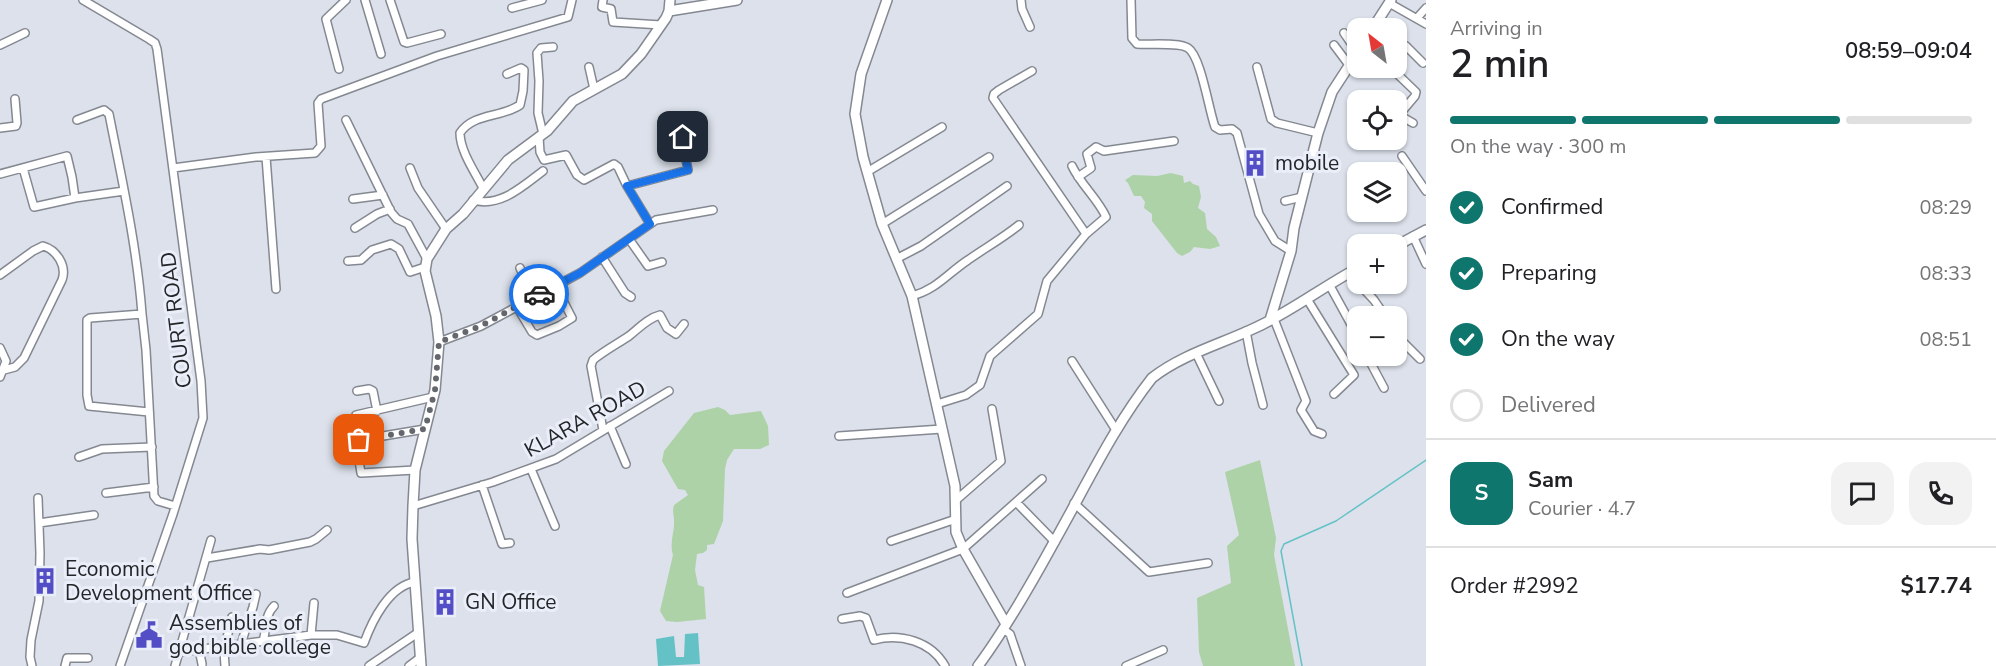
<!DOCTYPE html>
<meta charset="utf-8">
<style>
body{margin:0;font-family:"Nunito Sans",sans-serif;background:#f2f2f2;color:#202124;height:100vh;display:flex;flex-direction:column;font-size:22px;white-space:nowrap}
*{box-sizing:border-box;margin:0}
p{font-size:20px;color:#757577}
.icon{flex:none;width:33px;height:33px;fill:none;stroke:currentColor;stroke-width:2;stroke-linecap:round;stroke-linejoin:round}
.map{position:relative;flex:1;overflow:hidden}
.panel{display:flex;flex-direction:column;background:#fff;width:570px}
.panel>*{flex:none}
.needle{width:39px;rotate:329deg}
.fabs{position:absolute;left:1347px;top:18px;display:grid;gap:12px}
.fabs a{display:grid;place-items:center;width:60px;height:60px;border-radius:12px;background:#fff;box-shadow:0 2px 4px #0004;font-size:30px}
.pin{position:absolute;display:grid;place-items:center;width:51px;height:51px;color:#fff;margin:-26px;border-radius:12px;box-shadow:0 3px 9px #0006}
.courier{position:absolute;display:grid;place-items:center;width:60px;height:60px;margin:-30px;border:4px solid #1a73e8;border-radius:50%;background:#fff;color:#222;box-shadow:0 2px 8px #0007}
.headline em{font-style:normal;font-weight:600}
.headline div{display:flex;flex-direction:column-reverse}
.headline{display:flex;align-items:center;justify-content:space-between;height:102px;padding:0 24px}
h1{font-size:39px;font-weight:600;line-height:45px}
.bar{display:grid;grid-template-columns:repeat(4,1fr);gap:9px 6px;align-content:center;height:72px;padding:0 24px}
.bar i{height:8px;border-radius:4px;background:#e0e0e0}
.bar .active{background:#0f766e}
.bar p{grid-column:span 4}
.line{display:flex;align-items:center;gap:15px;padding:0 24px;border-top:2px solid #e0e0e0}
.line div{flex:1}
.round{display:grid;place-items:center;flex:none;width:63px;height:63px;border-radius:18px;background:#f2f2f2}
ol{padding:0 24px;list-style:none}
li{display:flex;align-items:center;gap:18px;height:66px}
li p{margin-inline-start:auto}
li .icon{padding:6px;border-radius:50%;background:#0f766e;color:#fff;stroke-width:4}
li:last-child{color:#757577}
li i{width:33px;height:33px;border:3px solid #e0e0e0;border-radius:50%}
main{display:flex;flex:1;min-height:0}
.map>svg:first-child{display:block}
.green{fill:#add2a7}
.water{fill:#64c2c6}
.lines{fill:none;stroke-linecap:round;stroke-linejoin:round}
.stream{stroke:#64c2c6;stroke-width:1.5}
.street-casing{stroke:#848891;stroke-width:10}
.secondary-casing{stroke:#848891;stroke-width:12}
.street{stroke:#fff;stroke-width:7}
.secondary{stroke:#fff;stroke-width:9}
.done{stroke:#64676d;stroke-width:6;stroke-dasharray:0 10.8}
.route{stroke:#1a73e8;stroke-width:8}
.labels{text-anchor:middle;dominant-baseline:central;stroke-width:6;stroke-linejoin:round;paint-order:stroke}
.poi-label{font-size:21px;fill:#242529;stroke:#eaeef8;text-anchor:start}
.street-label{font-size:21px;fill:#242529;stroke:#eaeef8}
</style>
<main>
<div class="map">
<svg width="1426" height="666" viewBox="0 0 1426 666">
<rect width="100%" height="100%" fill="#dce1eb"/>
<path class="green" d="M1171,173L1183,176L1184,183L1190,181L1193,184L1199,186L1201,197L1198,208L1205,213L1207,229L1216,237L1220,246L1210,249L1194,247L1190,252L1182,256L1177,253L1152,221V214L1144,208L1145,202L1141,196H1134L1128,183L1125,180L1133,175L1157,176Z
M718,407L725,410L730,415L761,411L768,426L769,445L760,449H734L727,460L725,469L723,521L714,544L707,545V550L703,553L697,554L695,570L698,585L704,587L706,619L677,622L666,621L660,611L673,555C669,542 675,532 674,520C674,514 672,512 674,505L688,495L685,490L678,489L662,461L664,451L694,413Z
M1260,460L1276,538L1274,555L1295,666H1203L1199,652L1197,598L1231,583L1227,546L1239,535L1225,472Z"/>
<path class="water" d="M698,633L700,664L658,666L656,639L674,636L676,657H684L685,634Z"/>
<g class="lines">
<path class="stream" d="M1302,666L1281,551L1284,544L1336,521L1426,460"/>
<defs>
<path id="street" d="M83,0L149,39L155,43L157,49L201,381L203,418L173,514L120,666
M365,0L381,54
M390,0L404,42L407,43L441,34
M603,0L602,7L611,9L613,22L661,25
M1021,0L1022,9L1030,27
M1131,0L1132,38L1137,44C1148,45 1180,42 1188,48C1201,56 1209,111 1215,127L1220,130L1232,129L1237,133L1259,214L1275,241L1291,251
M1389,3L1426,24
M512,8L542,0
M1417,18L1426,8
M1344,33L1357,52
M1396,41L1406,46L1423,63
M0,45L25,33
M1334,45L1349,65
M589,67L594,89
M1257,67L1271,119L1277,123L1318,133
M1391,68L1416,92L1415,96L1399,115L1413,123
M339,69L326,19L346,0
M77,120L104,110L109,114C122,180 137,247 142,314L90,318L87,320V395L89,406L149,412
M346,120L391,212L397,219L408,224L427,259
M0,128L16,126L17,123L15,99
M543,134L538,113L539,81L537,53L541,48L553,47
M539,137L540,152L544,160L566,155L577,175L584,180L614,164L618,167L627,186
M1402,156L1426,191
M266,157L276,289
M1072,166C1081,185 1098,199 1106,217L1086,234
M23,168L34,207L75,198
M173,168L256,157L315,153L321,146L318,103L321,99L437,56L568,17L572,0
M410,168L418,188L446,229
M867,172L942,127
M0,174L67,156L72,177L75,198L124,191
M1078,177L1091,168L1087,154L1096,147L1104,151L1174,141
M483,188C475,172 460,151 460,133C473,113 501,118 520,105L523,91L524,70L521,68L507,74
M353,199L383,195
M473,200C500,208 523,186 543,171
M1285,201L1302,197
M650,224L627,186L688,170L682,140L683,137
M882,224L989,157
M355,228L377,214L390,209
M1413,236L1426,264
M629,239L648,266L662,262
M602,257L625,293L631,297
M896,259L921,246L1007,186
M348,261L361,260L372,250L391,244L399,249L410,272L425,267
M520,268L533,297
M0,275L33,251L43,246C57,250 67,266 62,280L24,358L15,367L4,370
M1359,284L1374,300L1385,316
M1330,286L1358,337
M912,296C937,289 947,274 968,260C985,248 1003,238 1019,225
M1307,299L1354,375L1334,394
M517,307L532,332L537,335L559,326L572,318L555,285
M142,314L146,350L154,496L158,501L175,506
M1274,319L1306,401L1301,410L1314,431L1322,434
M1246,331L1252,363L1263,405
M1396,335L1420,359
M439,342L481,326L580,273L656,220L713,210
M0,348L6,361L0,377
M1196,353L1219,401
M1367,356L1384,388
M1072,361L1116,430
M357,391L369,389L373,391L377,411
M937,404L966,395L980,385L990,356L1038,314L1047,281L1086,234L993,98L994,94L999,90L1032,71
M356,415L433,397
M610,426L626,464
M603,430L591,366L593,360C604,351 617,344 629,336C639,328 648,318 660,315L667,328L676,334L684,324
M839,436L942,429
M79,457L102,449L152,447
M531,469L555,526
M415,470L361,473L358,454L359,440L425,429
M482,485L502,544L510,543
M106,493L154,487
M955,501L1001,461L992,409
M1016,502L1055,542
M1074,503L1149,572L1208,563
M413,506L493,482L556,459L669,391
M39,523L94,515
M891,541L956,519
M207,558L260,549L269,550L310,542L316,539L327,530
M847,593L963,549L1042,479
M842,619L860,616L866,618L874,640C900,633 931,641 945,666
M1003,629L1010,634L1021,666
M311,635L314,603
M263,641C267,629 264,616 274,606
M241,644L253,607L256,594
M199,649L202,664
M180,652L311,635H337L364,643C372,621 389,586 415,582
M32,666L30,657L31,640L39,601L40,553L38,498
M65,666L67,658H88
M175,666L211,540
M225,666L224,650L232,617
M369,666L419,632
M409,666L421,657
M1126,666L1163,650"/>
<path id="secondary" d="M887,0L861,74L855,114L863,157L882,224L912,296L955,486L956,532L963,549L1006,624
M669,11L737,0
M1373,28L1391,0
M1396,246L1426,230
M1270,320L1291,251L1294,228L1318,133L1332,92L1358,52
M421,666L412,539L413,506L415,470L435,390L439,342L436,316L425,271L427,259L446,229L463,214L508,160L547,131L573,101L622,74L641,54L666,18L669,11L670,0
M978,666C1006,628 1030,586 1053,544C1085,488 1112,429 1152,378C1185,352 1229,342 1265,323C1297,307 1326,285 1358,268"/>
</defs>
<use href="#street" class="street-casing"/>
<use href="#secondary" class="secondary-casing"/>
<use href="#street" class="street"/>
<use href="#secondary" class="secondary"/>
</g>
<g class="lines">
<path class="done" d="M359,440L425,429L435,390L439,342L481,326L539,294"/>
<path class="route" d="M539,294L580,273L650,224L627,186L688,170L682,140L683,137"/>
</g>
<defs>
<symbol id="building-bare" viewBox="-9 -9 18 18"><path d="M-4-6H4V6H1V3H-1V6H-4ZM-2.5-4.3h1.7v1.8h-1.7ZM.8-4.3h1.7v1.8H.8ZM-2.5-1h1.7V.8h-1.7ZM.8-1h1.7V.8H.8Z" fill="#544ec6" stroke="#eaeef8" stroke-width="2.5" paint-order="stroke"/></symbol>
<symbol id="civic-bare" viewBox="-9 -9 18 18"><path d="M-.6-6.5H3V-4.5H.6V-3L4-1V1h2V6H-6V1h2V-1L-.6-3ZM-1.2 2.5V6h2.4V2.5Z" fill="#544ec6" stroke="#eaeef8" stroke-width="2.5" paint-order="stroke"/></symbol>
</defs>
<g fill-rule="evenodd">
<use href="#building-bare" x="1236" y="144" width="38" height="38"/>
<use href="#building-bare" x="26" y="562" width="38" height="38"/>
<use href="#building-bare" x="426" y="583" width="38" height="38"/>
<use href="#civic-bare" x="130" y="616" width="38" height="38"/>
</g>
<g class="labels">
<g class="poi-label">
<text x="1275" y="163">mobile</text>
<text x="65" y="569">Economic<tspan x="65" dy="24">Development Office</tspan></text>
<text x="465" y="602">GN Office</text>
<text x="169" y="623">Assemblies of<tspan x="169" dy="24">god bible college</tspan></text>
</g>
<g class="street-label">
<text transform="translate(176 320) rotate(-97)">COURT ROAD</text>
<text transform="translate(585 419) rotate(-29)">KLARA ROAD</text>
</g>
</g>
</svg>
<div class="fabs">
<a><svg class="needle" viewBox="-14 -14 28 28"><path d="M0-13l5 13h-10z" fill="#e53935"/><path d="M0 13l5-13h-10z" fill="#757577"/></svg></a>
<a><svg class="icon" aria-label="locate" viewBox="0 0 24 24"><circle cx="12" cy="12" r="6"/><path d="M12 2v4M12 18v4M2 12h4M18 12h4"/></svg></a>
<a><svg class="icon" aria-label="layers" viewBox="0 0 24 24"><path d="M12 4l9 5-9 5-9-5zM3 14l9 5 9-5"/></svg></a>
<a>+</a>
<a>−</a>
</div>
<div class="pin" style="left:359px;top:440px;background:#ea580c"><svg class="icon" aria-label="bag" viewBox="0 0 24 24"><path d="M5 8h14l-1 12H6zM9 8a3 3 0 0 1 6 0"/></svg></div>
<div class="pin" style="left:683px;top:137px;background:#1f2937"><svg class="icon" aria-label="home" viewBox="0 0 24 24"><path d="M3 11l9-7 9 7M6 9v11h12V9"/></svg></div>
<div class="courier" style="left:539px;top:294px"><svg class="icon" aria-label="car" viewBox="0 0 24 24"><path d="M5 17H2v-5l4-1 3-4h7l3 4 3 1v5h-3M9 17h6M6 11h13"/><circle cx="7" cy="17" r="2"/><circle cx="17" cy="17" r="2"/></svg></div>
</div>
<section class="panel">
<div class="headline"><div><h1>2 min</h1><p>Arriving in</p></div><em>08:59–09:04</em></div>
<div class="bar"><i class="active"></i><i class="active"></i><i class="active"></i><i></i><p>On the way · 300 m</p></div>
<ol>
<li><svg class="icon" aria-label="check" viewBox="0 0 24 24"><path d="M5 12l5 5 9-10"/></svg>Confirmed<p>08:29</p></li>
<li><svg class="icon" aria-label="check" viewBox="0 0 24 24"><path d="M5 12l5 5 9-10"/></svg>Preparing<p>08:33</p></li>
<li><svg class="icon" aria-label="check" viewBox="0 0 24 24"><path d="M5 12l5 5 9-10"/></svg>On the way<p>08:51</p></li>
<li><i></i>Delivered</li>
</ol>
<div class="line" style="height:108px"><b class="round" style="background:#0f766e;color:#fff">S</b><div><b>Sam</b><p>Courier · 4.7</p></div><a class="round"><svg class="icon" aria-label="chat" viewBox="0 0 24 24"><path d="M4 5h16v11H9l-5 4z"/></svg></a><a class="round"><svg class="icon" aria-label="phone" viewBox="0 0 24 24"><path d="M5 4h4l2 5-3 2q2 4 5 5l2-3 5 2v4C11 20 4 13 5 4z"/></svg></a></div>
<div class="line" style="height:78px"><div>Order #2992</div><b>$17.74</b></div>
</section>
</main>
